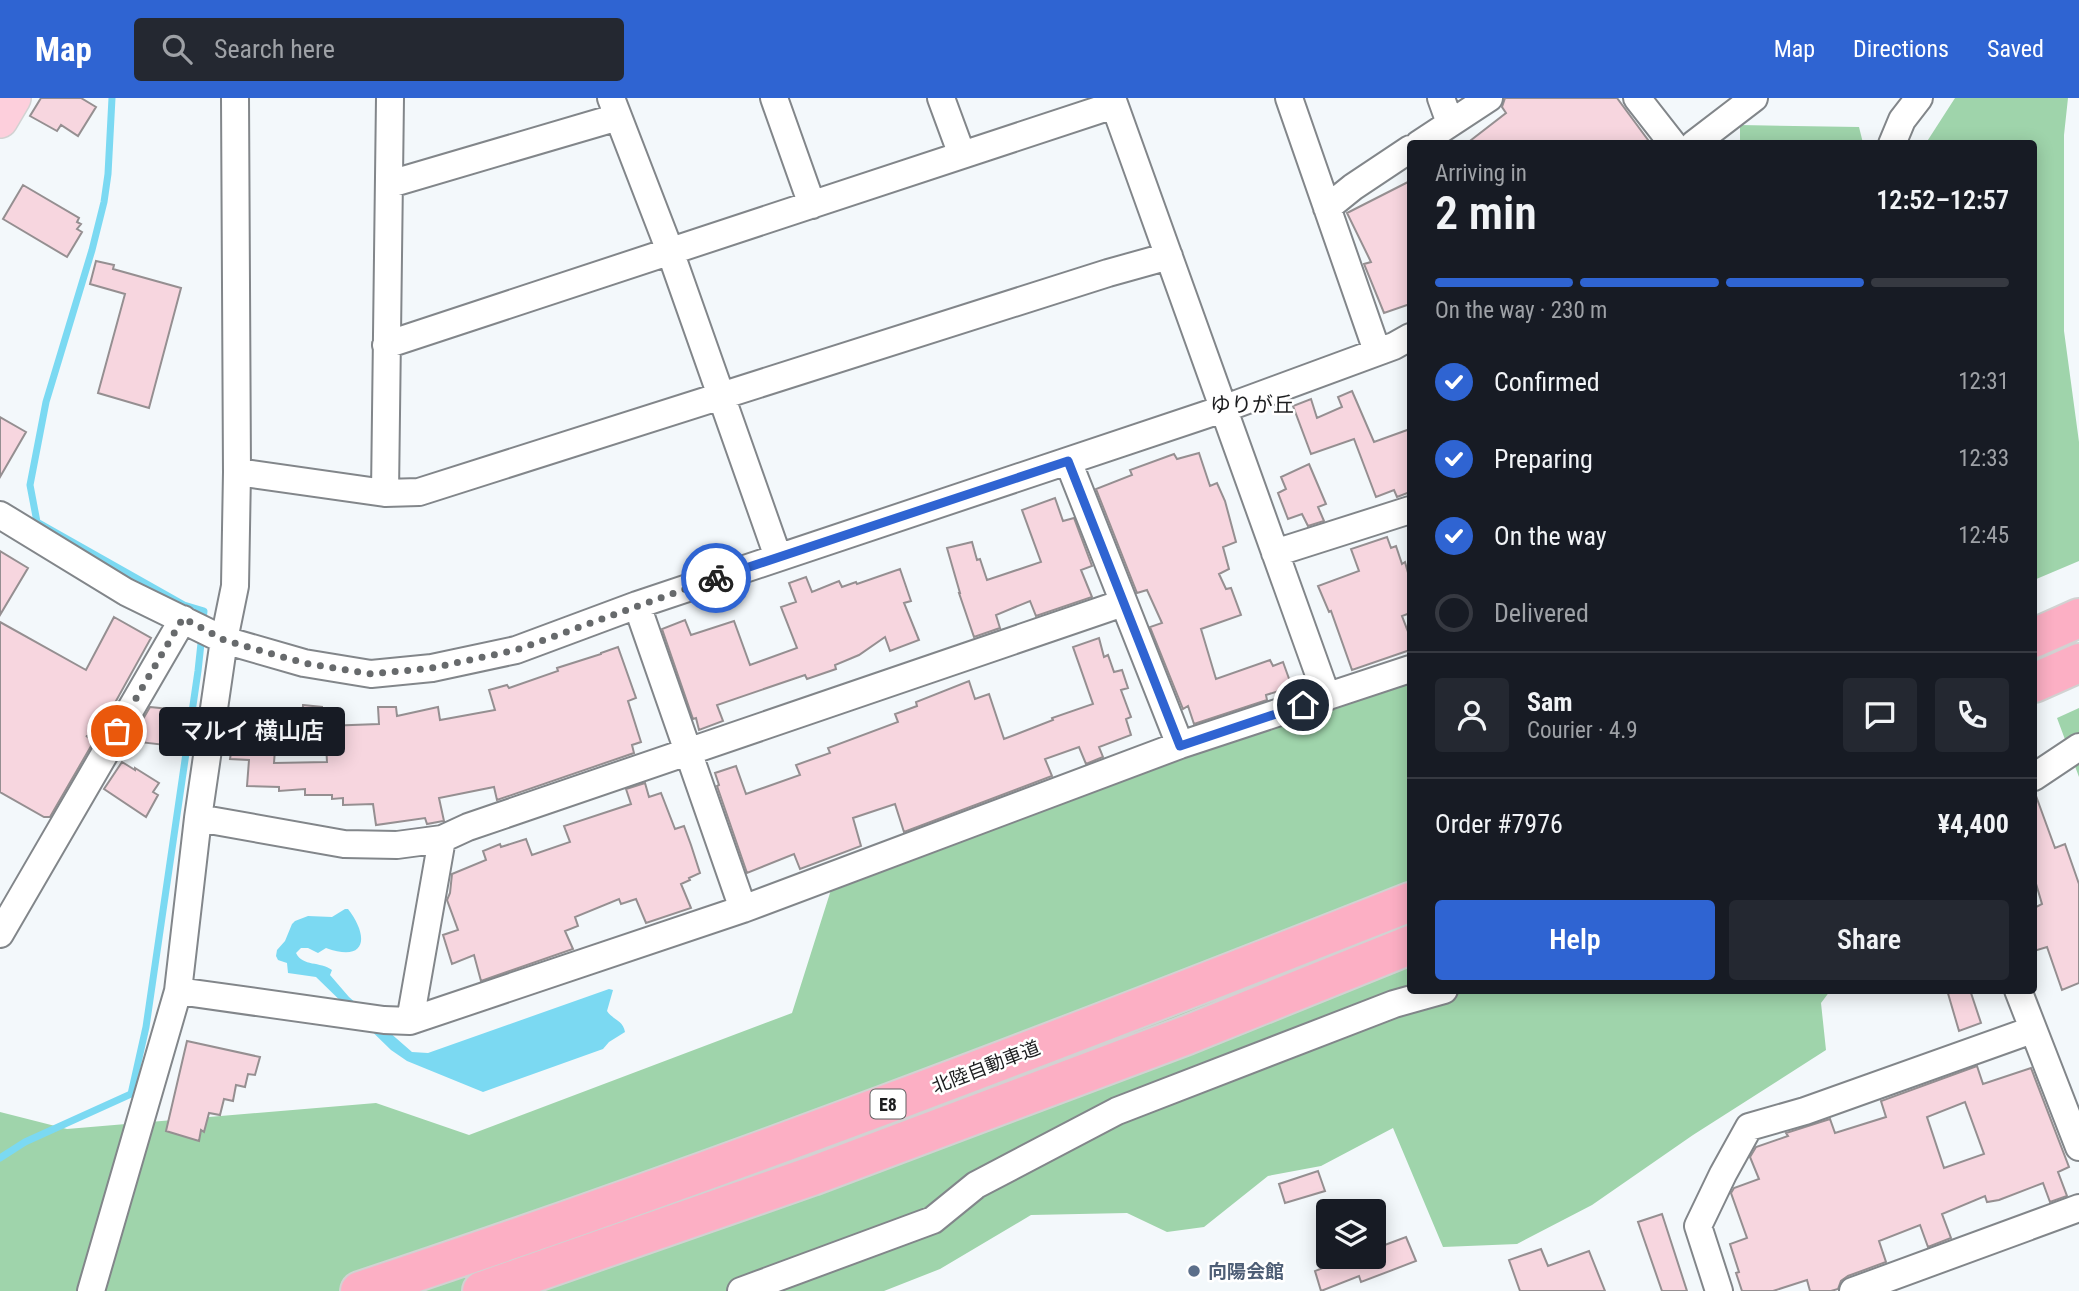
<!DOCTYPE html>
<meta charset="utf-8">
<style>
body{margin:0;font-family:"Roboto Condensed","Noto Sans JP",sans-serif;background:#242831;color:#f1f3f6;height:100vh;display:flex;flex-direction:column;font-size:26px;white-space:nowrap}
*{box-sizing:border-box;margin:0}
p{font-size:23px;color:#9ea1a6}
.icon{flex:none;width:38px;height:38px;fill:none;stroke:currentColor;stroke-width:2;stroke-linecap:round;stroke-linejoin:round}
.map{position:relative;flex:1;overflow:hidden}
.side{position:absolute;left:1407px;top:42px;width:630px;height:854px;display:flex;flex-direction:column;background:#171b24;border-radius:7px;box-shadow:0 4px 18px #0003}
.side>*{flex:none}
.buttons{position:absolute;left:1316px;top:1101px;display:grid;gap:14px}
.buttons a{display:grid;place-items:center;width:70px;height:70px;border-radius:7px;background:#171b24;box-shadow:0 4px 18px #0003;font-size:35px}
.pin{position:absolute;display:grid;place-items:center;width:60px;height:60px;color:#fff;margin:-30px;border:4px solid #fff;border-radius:50%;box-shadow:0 2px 7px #0007}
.courier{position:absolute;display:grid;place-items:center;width:70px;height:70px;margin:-35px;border:5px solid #2f64d2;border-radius:50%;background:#fff;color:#222;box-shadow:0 2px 9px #0007}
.bubble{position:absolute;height:49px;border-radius:7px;background:#171b24;box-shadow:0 4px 18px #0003;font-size:23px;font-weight:600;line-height:49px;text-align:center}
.summary em{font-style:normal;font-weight:600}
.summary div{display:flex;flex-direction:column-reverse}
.summary{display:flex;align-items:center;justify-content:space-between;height:119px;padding:0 28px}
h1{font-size:46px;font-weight:600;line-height:52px}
.bar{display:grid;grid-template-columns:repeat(4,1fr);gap:10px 7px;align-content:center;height:84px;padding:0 28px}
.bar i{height:9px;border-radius:5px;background:#363941}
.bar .on{background:#2f64d2}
.bar p{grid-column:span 4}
.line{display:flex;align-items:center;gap:18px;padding:0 28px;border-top:2px solid #363941}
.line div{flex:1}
.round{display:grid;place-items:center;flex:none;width:74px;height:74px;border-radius:7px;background:#242831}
ol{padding:0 28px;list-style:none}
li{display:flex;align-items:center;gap:21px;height:77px}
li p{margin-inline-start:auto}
li .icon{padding:7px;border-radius:50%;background:#2f64d2;color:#fff;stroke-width:4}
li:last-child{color:#9ea1a6}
li i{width:38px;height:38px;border:4px solid #363941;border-radius:50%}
.cta{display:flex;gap:14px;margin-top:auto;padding:14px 28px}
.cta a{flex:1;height:80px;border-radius:7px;background:#2f64d2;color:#fff;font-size:28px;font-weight:600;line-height:80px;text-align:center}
.cta a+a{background:#242831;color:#f1f3f6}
header{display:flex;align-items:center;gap:42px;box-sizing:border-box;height:98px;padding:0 35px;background:#2f64d2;color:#fff}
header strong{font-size:33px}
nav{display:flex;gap:38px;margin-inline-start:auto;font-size:24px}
.search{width:490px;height:63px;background:#242831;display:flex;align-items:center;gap:18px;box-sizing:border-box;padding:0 24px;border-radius:7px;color:#9ea1a6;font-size:26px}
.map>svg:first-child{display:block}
.green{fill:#9fd4ab}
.water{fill:#7bd9f2}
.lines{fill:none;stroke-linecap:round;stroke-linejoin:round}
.stream{stroke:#7bd9f2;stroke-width:7}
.building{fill:#f7d6df;stroke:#958f91;stroke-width:2;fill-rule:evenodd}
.minor-casing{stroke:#82868a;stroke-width:30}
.major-casing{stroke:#d2d2d2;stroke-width:38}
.highway-casing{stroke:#d2d2d2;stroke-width:42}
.minor{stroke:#fff;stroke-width:26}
.major{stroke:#fdcfdc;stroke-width:35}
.highway{stroke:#fcafc4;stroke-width:38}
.done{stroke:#676a6c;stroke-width:7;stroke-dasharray:0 12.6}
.route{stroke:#2f64d2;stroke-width:9}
.service-dot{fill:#5c6f8a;stroke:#fff;stroke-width:2.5}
.labels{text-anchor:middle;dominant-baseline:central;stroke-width:5;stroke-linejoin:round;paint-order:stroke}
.shield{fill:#fff;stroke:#606162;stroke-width:2}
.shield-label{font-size:18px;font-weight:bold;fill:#1c1d1f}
.street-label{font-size:19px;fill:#1c1d1f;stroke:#fff}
.service-label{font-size:19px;font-weight:bold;fill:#4e5e75;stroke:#fff;text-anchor:start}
.neighbourhood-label{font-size:21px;fill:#1c1d1f;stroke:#fff}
</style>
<header>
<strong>Map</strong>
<div class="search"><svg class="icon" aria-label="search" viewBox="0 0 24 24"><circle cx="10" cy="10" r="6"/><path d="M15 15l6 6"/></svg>Search here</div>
<nav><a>Map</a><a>Directions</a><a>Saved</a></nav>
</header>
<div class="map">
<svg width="2079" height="1193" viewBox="0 0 2079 1193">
<rect width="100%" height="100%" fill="#f3f8fb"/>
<path class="green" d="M1955,0H2068L2064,37V233L2079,344V463L2034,482V46L1926,45Z
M1740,27L1859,29L1863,45H1740Z
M1410,571V892L1830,893L1821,905L1826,952L1693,1037L1592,1107L1517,1146L1443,1149L1393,1030L1321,1068L1268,1078L1204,1129L1167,1134L1127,1115L1031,1117L940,1171L884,1193H0V1014L67,1031L376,1005L469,1037L792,915L836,776Z
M2079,610V679L2057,620Z"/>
<path class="water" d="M345,811H348C369,838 367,865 326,850L318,855L308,850H301L296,855C303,869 320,863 332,872L330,877L349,899L412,954L428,955L609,891L613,892L607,913C613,922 623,922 625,934L609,944L603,951L483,994L407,963L391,952L316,879L288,875L287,865L278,862L276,858L277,852L285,843L292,826L295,823L308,818L332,819Z"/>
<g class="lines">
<path class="stream" d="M112,0L108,76L104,104L92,152L46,304L30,387L37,424L184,507L204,513L203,524
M0,1060L25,1044L131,996L146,929L198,573L202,536"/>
</g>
<path class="building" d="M41,0H81L96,9L78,38L61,27L57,33L30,18Z
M1505,0H1617L1651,46H1466L1506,15L1502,9Z
M1410,83V206L1384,215L1364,166L1371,164L1347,115Z
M23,87L79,120L77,124L81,126L77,131L82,134L67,159L3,121Z
M96,163L114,167L113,171L181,190L149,310L98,295L125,196L90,186Z
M1352,293L1374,344L1410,331V394L1397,399L1394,392L1376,399L1354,341L1311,356L1293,308L1311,301L1317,320L1342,309L1338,299Z
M0,319L26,334L0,379Z
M1199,355L1210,388L1217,385L1225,403L1236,444L1223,449L1229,471L1219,476L1226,491L1231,490L1241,517L1201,531L1216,581L1270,562L1273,568L1283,564L1292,589L1266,597L1267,602L1194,626L1188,608L1183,611L1150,529L1162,525L1147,492L1137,495L1096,391L1132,377L1130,372L1174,356L1177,361Z
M1309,366L1326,406L1318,409L1324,423L1308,428L1302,416L1288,421L1278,395L1286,391L1281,379Z
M1055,400L1063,423L1074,420L1092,468L1081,472L1092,499L1036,518L1030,503L996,517L1000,530L974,539L959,495H960L947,450L972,444L977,462L980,461L987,482L1041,464L1022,412Z
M1387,439L1391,450L1396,448L1402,466L1405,464L1410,482V515L1402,518L1410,539V552L1352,572L1331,513L1329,514L1318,488L1359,473L1351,451Z
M0,453L28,470L0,517Z
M900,471L911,503L904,505L919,542L890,553L885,539L859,557L835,567L836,571L807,581L805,577L717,607L723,623L699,632L696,620L693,621L662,531L685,522L691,537L734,523L750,567L797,550L781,509L796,504L789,485L806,479L812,494L839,483L842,489L856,484L857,486Z
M114,519L151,540L96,639L86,638L94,643L50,719H44L0,694V524L86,572Z
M1099,540L1104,559L1108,557L1114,574L1122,572L1128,590L1121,592L1131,619L1126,621L1131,637L1099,649L1103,659L1086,666L1079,649L1045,661L1052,678L904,734L895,706L853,720L861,748L800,771L794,756L747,775L717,688L719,687L715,675L736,668L746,696L800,677L796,667L830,655L828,650L898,624L895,616L917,608L916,604L969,583L975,601L989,596L1004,641L1053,622L1052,620L1093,606L1073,549Z
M618,549L636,600L628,603L641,644L632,647L634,655L497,702L494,689L439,700L444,723H443L427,726L425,720L376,727L373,706L343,707V700L332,701V697H305V691L279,693V689L247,688L249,662L230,661L233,641L249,642L250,610L278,612L274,665L327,664L325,628L379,626L378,609H396L397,618L438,609L440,622L495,612L489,592L507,587L509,590L558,573L557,570L601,556V555Z
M303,607L322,609V627L302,625Z
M150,609L169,611L165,647L139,644L143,621Z
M122,664L135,672V670L159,685L153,694L158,697L146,719L104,691Z
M645,685L649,699L661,695L675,731L684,728L691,747L700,775L689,780L690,782L681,786L691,810L646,825L636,801L621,806L619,801L575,819L578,828L565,833L573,851L481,883L474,857L452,866L443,837L458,832L447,802L450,795L452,776L486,762L483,753L500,746L501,749L526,741L532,757L570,744L564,728L631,706L626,691Z
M2034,698H2036L2055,750L2065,746L2079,786V885L2062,892L2047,849L2034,853V810L2042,806L2034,779Z
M1947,892H1970L1981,925L1959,933Z
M187,943L260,959L255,977L248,976L245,989L236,987L233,1003L224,1001L220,1017L209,1015L204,1034L201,1032L199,1043L166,1033Z
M1977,968L1983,986L2031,970L2069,1069L2058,1074L2067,1098L2050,1104L2043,1085L1999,1102L1987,1104L1985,1098L1942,1116L1951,1140L1928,1149L1920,1127L1879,1143L1886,1164L1848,1178L1841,1183L1838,1191L1831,1193H1810L1807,1182L1773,1193H1742L1736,1175L1739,1174L1730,1146L1747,1140L1731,1095L1734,1090L1759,1081L1750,1059L1756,1049L1788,1038L1786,1035L1830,1021L1835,1035L1886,1019L1881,1003ZM1965,1004L1984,1056L1944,1070L1927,1019Z
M1318,1073L1325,1093L1285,1105L1279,1086Z
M1662,1116L1687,1193H1662L1638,1124Z
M1406,1139L1416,1163L1361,1184L1359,1178L1321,1193L1315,1173L1353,1158H1374V1151Z
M1541,1151L1548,1168L1589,1153L1605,1193H1520L1509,1162Z"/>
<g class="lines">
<defs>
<path id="minor" d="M235,0L237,374L235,488L224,542L198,720L344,746L397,747L442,741L468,729L1123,505
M611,0L670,153L778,459
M774,0L812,107
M941,0L962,57
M1112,0L1327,599
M1289,0L1377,253
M1441,0L1450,25
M1637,0L1673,46
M1419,46L1489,0
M1694,46L1754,0
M1892,46L1902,22L1919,0
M390,86L618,19
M1327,110L1353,89L1410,51
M386,247L1114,7
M1068,363L1180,647
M237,374L385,395L419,394L1108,175L1169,158
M385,395L390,0
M0,417L126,494L224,542L304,565L371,576L432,570L516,552L637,507L1223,311L1394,248L1410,239
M1275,455L1410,412
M637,507L743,811
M2034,679L2079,649
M442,741L410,923L743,811L1180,647L1410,571
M0,836L183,521
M2018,892L2079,1049
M178,893L384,922L410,923
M91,1193L178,893L198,720
M741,1193L933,1122L976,1087L1117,1013L1394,906L1444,892
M1719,1193L1698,1128L1723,1076L1749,1029L1805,1013L2032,932
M1853,1193L2079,1110"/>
<path id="major" d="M0,22L13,0"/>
<path id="highway" d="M2034,540L2079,520
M2034,585L2079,565
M360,1193C715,1075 1063,941 1410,804
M482,1193L812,1078L1187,937L1410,847"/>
</defs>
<use href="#minor" class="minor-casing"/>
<use href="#major" class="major-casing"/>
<use href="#highway" class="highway-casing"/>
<use href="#minor" class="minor"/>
<use href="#major" class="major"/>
<use href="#highway" class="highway"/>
</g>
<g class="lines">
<path class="done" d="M117,633L183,520L224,542L304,565L371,576L432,570L516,552L716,480"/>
<path class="route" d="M716,480L1068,363L1180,648L1303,607"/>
</g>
<circle class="service-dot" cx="1194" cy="1173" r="7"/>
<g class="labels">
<rect class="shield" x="870.5" y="991.5" width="35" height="29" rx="5"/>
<g class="shield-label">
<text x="888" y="1006">E8</text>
</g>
<g class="street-label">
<text transform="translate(986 969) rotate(-21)">北陸自動車道</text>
</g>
<g class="service-label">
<text x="1208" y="1173">向陽会館</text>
</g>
<g class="neighbourhood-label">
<text x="1252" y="307">ゆりが丘</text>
</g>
</g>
</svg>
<div class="buttons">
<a><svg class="icon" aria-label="layers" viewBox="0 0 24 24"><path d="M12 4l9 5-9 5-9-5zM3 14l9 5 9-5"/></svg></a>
</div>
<div class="pin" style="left:117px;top:633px;background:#ea580c"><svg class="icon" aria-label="bag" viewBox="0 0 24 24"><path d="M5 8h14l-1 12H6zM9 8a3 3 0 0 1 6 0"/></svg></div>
<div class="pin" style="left:1303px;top:607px;background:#1f2937"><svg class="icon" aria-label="home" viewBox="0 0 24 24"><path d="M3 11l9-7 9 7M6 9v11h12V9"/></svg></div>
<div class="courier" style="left:716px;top:480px"><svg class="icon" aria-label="bike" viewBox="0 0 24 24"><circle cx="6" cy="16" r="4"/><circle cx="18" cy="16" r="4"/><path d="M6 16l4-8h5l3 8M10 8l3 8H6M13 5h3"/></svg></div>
<div class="bubble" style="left:159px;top:609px;width:186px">マルイ 横山店</div>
<section class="side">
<div class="summary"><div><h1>2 min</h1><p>Arriving in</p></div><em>12:52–12:57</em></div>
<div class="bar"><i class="on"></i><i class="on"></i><i class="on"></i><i></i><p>On the way · 230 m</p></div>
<ol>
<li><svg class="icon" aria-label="check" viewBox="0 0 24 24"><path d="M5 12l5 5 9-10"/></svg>Confirmed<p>12:31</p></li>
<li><svg class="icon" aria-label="check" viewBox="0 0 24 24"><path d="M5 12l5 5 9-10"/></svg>Preparing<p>12:33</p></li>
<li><svg class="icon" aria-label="check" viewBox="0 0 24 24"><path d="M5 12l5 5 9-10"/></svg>On the way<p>12:45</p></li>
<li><i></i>Delivered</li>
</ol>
<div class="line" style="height:126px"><a class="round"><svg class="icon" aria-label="person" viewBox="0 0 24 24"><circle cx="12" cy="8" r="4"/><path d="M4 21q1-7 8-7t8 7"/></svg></a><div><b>Sam</b><p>Courier · 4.9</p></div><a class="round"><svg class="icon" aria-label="chat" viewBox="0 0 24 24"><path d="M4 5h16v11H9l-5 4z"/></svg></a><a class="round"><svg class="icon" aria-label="phone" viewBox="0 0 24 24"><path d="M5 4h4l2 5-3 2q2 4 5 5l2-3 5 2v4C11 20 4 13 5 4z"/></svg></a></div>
<div class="line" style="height:91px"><div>Order #7976</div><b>¥4,400</b></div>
<div class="cta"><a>Help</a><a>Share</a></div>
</section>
</div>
